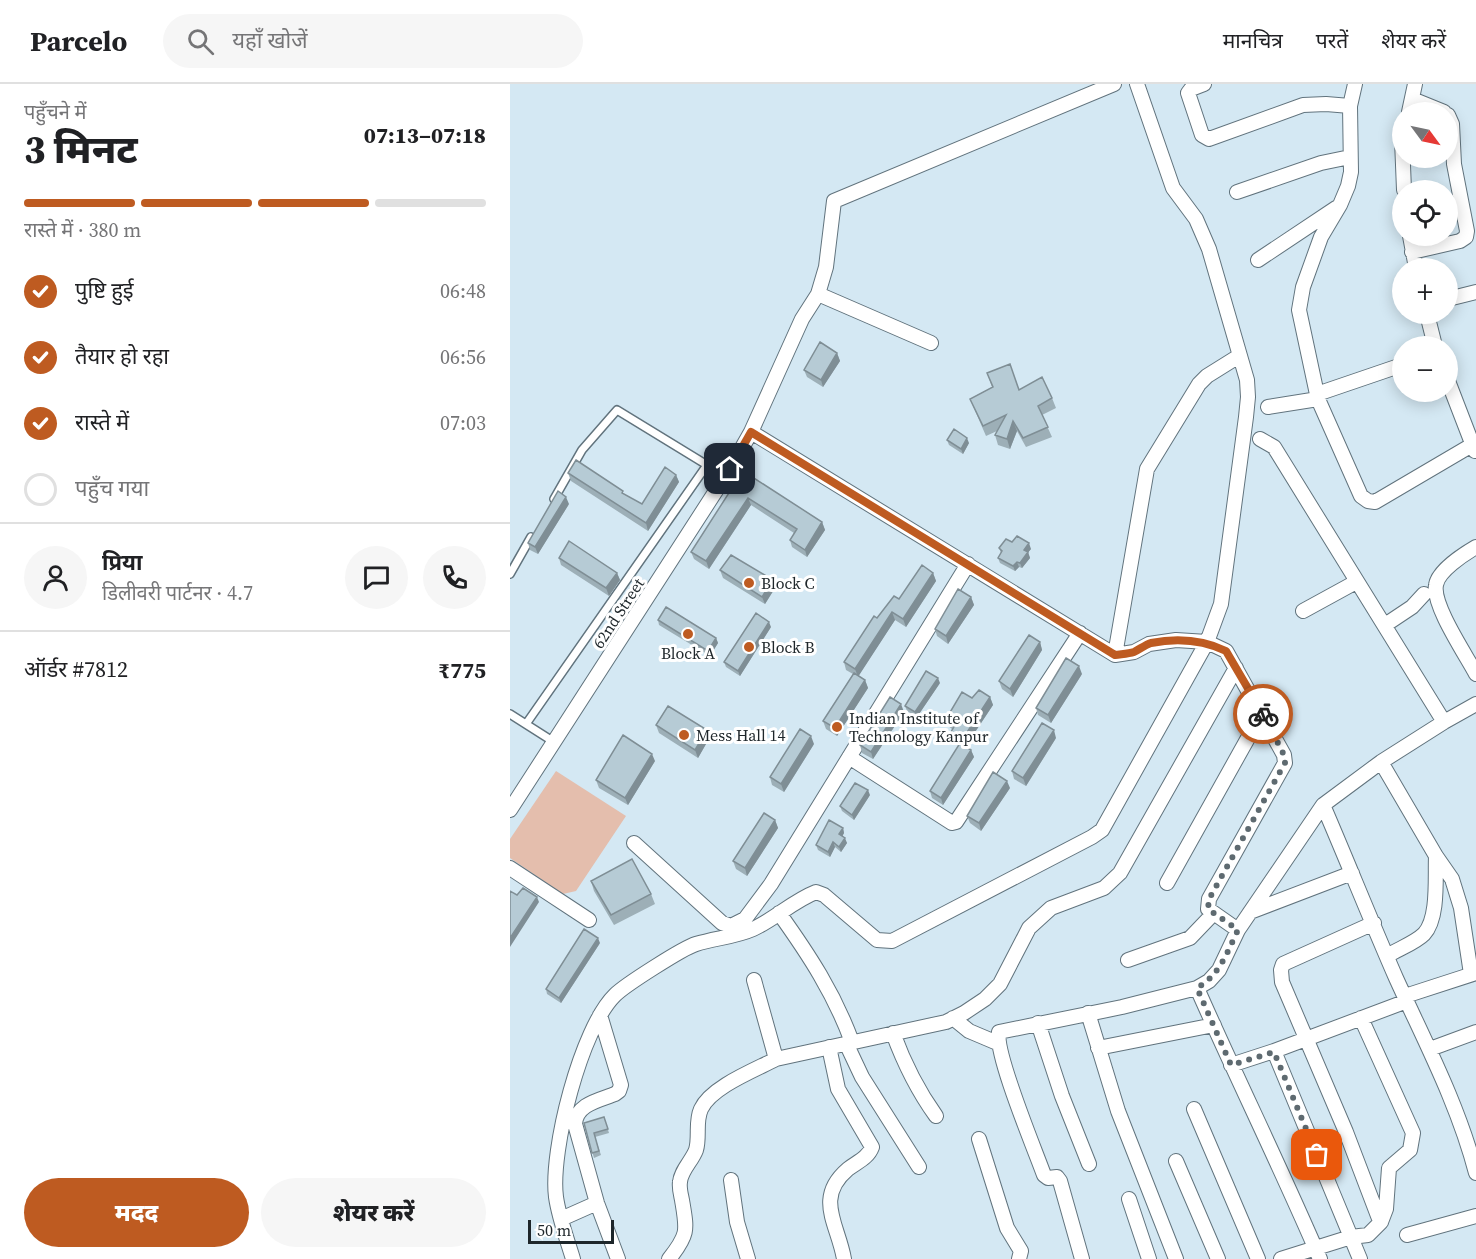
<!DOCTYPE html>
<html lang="hi">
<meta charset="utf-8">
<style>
body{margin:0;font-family:"Source Serif 4","Noto Sans Devanagari",serif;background:#f6f6f6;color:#202124;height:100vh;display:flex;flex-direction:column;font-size:22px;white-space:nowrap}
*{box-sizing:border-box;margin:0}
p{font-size:20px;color:#757577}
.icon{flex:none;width:33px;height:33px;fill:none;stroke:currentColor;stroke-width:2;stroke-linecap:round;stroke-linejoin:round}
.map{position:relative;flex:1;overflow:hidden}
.details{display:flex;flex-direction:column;background:#fff;width:510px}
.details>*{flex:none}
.needle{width:39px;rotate:123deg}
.fabs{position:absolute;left:882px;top:18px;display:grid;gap:12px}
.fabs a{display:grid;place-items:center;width:66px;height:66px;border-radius:50%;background:#fff;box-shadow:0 3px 15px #0003;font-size:30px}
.scale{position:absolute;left:18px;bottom:15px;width:86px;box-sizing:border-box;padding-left:6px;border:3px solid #1e262a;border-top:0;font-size:16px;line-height:21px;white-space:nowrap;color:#1e262a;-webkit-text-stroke:4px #fff;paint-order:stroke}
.pin{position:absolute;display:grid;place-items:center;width:51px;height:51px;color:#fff;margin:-26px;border-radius:12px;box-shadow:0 3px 9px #0006}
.courier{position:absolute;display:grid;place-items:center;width:60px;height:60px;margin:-30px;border:4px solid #be5b21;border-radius:50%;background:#fff;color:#222;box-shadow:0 2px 8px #0007}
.summary em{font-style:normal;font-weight:800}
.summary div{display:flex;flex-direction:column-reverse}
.summary{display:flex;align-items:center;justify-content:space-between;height:102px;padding:0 24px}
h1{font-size:39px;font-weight:800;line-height:45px}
.bar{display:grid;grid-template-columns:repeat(4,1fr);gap:9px 6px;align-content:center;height:72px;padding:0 24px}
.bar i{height:8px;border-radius:4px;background:#e0e0e0}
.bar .on{background:#be5b21}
.bar p{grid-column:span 4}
.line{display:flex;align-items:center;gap:15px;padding:0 24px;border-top:2px solid #e0e0e0}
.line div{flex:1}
.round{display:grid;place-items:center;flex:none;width:63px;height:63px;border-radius:32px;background:#f6f6f6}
ol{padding:0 24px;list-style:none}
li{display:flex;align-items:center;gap:18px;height:66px}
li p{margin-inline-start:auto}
li .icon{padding:6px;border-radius:50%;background:#be5b21;color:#fff;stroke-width:4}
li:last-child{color:#757577}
li i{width:33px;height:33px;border:3px solid #e0e0e0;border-radius:50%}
.action{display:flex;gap:12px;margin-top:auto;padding:12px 24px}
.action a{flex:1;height:69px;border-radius:36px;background:#be5b21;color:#fff;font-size:24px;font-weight:800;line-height:69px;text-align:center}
.action a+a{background:#f6f6f6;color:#202124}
header{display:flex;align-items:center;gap:36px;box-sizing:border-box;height:84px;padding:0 30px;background:#fff;border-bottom:2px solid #e0e0e0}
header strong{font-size:28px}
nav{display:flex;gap:33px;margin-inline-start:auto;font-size:21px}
.search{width:420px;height:54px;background:#f6f6f6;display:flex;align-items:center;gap:15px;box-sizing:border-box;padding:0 21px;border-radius:33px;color:#757577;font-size:22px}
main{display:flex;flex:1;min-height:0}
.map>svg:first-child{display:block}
.green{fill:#e4bead}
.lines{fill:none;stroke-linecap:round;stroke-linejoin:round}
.lane-casing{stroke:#61737d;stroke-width:10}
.street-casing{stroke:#61737d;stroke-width:16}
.lane{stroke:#fff;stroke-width:7}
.street{stroke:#fff;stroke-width:14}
.wall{fill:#9dafb7}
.shaded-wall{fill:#7f8e95}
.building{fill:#b6cbd5;stroke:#7f8e95;stroke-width:1.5}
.done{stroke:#5e6a70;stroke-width:6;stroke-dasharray:0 10.8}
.route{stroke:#be5b21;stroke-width:8}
.poi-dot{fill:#be5b21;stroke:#fff;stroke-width:2}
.labels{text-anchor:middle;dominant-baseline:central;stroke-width:6;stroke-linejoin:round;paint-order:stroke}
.poi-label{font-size:16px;fill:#1e262a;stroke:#fff;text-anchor:start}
.street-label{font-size:16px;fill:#1e262a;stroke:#fff}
</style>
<header>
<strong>Parcelo</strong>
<div class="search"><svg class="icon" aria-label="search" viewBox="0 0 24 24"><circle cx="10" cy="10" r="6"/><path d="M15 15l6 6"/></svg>यहाँ खोजें</div>
<nav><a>मानचित्र</a><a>परतें</a><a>शेयर करें</a></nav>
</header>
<main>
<section class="details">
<div class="summary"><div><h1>3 मिनट</h1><p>पहुँचने में</p></div><em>07:13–07:18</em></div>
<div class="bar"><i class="on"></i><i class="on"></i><i class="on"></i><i></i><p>रास्ते में · 380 m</p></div>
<ol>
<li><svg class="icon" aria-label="check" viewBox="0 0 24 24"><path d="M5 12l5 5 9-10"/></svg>पुष्टि हुई<p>06:48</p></li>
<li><svg class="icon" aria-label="check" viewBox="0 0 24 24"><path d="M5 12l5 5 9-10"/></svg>तैयार हो रहा<p>06:56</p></li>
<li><svg class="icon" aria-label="check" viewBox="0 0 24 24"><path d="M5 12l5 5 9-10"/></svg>रास्ते में<p>07:03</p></li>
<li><i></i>पहुँच गया</li>
</ol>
<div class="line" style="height:108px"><a class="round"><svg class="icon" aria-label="person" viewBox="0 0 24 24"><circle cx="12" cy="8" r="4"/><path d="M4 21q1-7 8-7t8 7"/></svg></a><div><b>प्रिया</b><p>डिलीवरी पार्टनर · 4.7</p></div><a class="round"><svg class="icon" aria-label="chat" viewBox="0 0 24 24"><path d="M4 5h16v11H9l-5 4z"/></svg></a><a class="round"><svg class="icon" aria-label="phone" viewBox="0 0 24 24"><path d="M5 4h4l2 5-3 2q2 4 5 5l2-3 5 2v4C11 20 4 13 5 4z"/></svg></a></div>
<div class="line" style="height:78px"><div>ऑर्डर #7812</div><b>₹775</b></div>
<div class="action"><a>मदद</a><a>शेयर करें</a></div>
</section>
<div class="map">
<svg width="966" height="1175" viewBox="0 0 966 1175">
<rect width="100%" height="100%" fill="#d4e8f3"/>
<path class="green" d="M46,687L116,732L66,807L53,810L0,774V755Z"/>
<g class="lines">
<defs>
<path id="lane" d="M0,490L21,453
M0,630L44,658
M16,640L197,381L107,326L72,366L44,415"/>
<path id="street" d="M604,0L324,117L316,183L308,210L292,235L241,348L605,571L624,568L639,560L666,556L697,558L716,567L774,671L775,679L699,815L698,825L728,846L813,721L871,678L934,638L966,620
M694,0L681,5L678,9L692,51L699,55L793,21L816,20L840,22
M845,0L840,22L841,88L838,102L830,121L811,153L793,203L789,226L808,315L851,412L858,417L865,418L962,361
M902,15L934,28
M899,28L905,0
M892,56L894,106
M727,108L811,79L840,73
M900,152L906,184
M902,168L950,157L956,153L957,147L944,80L942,40L938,31
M748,176L826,124
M308,210L421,259
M938,215L966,208
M917,230L925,262
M938,297L965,367
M807,310L892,281
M758,323L808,315
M750,355L764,363L934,638
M966,463C954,470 928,487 926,501C922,521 956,571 966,590
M793,527L846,498
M875,541L902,523L914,510
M605,571L637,385L689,300L697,292L729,272
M339,673L442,739L446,738L570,549
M871,678L926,772L942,795L951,824L961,890
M813,721C838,779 861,837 886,894C915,958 948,1020 966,1089
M0,726L220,385L241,348
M124,759L212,839L221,842L235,835L261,800L458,480
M0,784L79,836
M657,799L752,629
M740,828L842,789
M269,829C299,871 324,909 342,958
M877,872C888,865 905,859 914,850C929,834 925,793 926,772
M618,876L680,854L703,830
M244,896L266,975L436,938L454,929L475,915L490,900L519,844L541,824L594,804L610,789L726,584
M687,904C727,995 771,1084 810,1175
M895,912L966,889
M578,929L608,1027L666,1175
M90,931L111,1001L109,1007L105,1010C90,1016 66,1020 65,1040L87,1119L108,1175
M443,934L459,947L485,958L487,957
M851,934L903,1049L900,1066L879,1084L876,1125L871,1138
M528,939L552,1012L579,1080
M383,949C394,979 408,1007 426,1032
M336,959L352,993L409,1083
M319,963L328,1005L362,1063C358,1074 347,1078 338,1085C304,1114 328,1140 334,1175
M588,964L704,941
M920,965L966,948
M764,967L850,1175
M721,981L764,967L897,917
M684,1025L748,1175
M469,1055L497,1144L511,1167L509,1175
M666,1077L708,1175
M221,1096L227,1138L238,1175
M619,1115L639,1175
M51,1135L87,1119
M897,1151L966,1132
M63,1175C57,1155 49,1134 46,1113C40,1067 71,944 105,911C115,901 173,864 186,860C205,854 225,853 243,845C265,835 283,817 306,808L314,811L367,856L382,857L582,753L592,746L697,558L711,520L736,333L738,313L737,296L699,165L686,135L663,104L627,0
M159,1175C179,1150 177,1146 172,1116C171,1111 169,1104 170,1098C171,1086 182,1077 186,1066C190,1053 185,1038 191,1025C201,1003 245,986 266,975
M572,1175L550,1097L547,1093L538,1094L534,1091C525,1066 484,968 489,948L612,923L687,904L699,897L709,886L728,846
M771,1175L841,1153L858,1151L871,1138L868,1132L836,1048L772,898L771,886L773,880L864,839"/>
</defs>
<use href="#lane" class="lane-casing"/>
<use href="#street" class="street-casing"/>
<use href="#lane" class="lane"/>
<use href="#street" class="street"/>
</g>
<path class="wall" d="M327,269L330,277L313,303L297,293L294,286Z
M477,289L509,306L542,314L546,324L532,331L542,353L516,363L507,347L500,365L488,361L485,351L487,347L476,352L460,315L482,303Z
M437,356L459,359L453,370L439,361Z
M233,387L312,438L315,446L297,473L282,463L280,456L284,449L241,421L199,485L184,475L181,468Z
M58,389L114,410L132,420L166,391L169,398L138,447L61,397Z
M59,420L28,470L20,466L18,459Z
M502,458L521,465L518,468L520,474L512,484L509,483L505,487L490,479L488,474L491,469L489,464Z
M49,474L107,489L110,496L99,512L51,481Z
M210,486L265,504L255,520L213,494Z
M423,489L426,497L396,543L385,536L348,592L355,596L358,604L327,652L316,645L313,637L343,590L336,586L334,578L367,534L389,515Z
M461,513L464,521L438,560L427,552L425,545Z
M148,536L206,554L208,559L200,572L149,541Z
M261,543L230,592L216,583L214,578Z
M530,558L532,566L503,613L492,605L489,597Z
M572,590L541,639L528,631L526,624Z
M430,599L407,633L397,627L395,622Z
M480,613L483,621L456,662L461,666L464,673L433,721L422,714L420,707L450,660L443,656L441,648L442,645L438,642L436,635L462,614Z
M394,628L363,675L352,669L350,661Z
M146,641L200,653L188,674L149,649Z
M546,654L516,702L504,695L502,687Z
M304,660L274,708L262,701L260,693Z
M145,677L118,721L89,704L86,696Z
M500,704L471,747L460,739L457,732Z
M360,711L344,736L332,727L330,722Z
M265,736L268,744L237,792L226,785L223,777Z
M333,744L334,749L332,752L337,759L331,768L325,763L320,773L308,766L306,761Z
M81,797L141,810L145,820L104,841L84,807Z
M90,859L51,919L37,910L36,905Z
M94,1033L99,1049L85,1053L91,1071L84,1074L74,1039Z"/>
<path class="shaded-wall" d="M327,269L330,277L313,303L311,296Z
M503,337L507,347L500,365L497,355Z
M457,354L459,359L453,370L451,365Z
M166,391L169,398L138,447L136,439Z
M56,413L59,420L28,470L25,463Z
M238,414L241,421L199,485L196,477Z
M312,438L315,446L297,473L295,466Z
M519,459L521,465L516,471L514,466Z
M518,468L520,474L512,484L510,479Z
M507,478L509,483L505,487L503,482Z
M107,489L110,496L99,512L96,504Z
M423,489L426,497L396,543L393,535Z
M263,496L265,504L255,520L252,513Z
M461,513L464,521L438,560L436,552Z
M382,528L385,536L348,593L345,585Z
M259,538L261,543L230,592L228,587Z
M206,554L208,559L200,572L198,567Z
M530,558L532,566L503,613L500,605Z
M569,582L572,590L541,639L538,631Z
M428,594L430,599L407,633L405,628Z
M355,596L358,604L327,652L325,644Z
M480,613L483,621L455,663L452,656Z
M391,620L394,628L363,675L361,668Z
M197,646L200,653L188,674L185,666Z
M544,646L546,654L516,702L513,694Z
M301,652L304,660L274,708L271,700Z
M461,666L464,673L433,721L431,714Z
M142,670L145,677L118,721L115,714Z
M497,697L500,704L471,747L469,739Z
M358,706L360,711L344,736L342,731Z
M265,736L268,744L237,792L235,784Z
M333,744L334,749L331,755L329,750Z
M335,754L337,759L331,768L329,763Z
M323,758L325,763L320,773L318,768Z
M27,813L29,818L0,863V854Z
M88,854L90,859L51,919L49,914Z"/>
<path class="building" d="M310,258L327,269L311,296L294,286Z
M500,280L509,306L532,293L542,314L528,322L538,343L513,354L503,337L497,355L485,351L496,331L473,342L460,315L483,303L477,289Z
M444,345L457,354L451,365L437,356Z
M66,376L113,407L112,409L132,420L155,383L166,391L136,439L58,389Z
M233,387L312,438L295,466L280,456L287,445L238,414L196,477L181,468Z
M48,407L56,413L25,463L18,459Z
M507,452L519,459L514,466L518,468L510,479L507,478L503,482L488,474L492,467L489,464L496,455L502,458Z
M59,457L107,489L96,504L49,474Z
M221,471L263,496L252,513L210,486Z
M412,481L423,489L393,535L382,528L345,585L334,578L364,532L367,534L384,512L389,515Z
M448,505L461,513L436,552L425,545Z
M156,523L206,554L198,567L148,536Z
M246,529L259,538L228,587L214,578Z
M519,551L530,558L500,605L489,597Z
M556,574L569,582L538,631L526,624Z
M416,587L428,594L405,628L395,622Z
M344,589L355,596L325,644L313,637Z
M469,606L480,613L452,656L441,648L445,641L436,635L452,608L462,614Z
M380,613L391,620L361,668L350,661Z
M158,622L197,646L185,666L146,641Z
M532,639L544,646L513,694L502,687Z
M290,645L301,652L271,700L260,693Z
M113,651L142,670L115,714L86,696Z
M450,659L461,666L431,714L420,707Z
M483,688L497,697L469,739L457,732Z
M345,699L358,706L342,731L330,722Z
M254,729L265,736L235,784L223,777Z
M319,736L333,744L329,750L335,754L329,763L323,758L318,768L306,761Z
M122,775L141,810L101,831L81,797Z
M13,804L27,813L0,854V807L7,811Z
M74,845L88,854L49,914L36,905Z
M94,1033L98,1045L84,1049L89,1067L82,1069L74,1039Z"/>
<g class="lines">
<path class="done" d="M753,630L774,671L775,679L699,815L698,825L728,846C717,868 710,891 687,904L721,981L764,968L807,1071"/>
<path class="route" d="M220,385L241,348L605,571C611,570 618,570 624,568C630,565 635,561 641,559C667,554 693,556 716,567L753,630"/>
</g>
<g class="poi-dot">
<circle cx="239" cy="499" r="6"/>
<circle cx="178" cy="550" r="6"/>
<circle cx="239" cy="563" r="6"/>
<circle cx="327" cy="643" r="6"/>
<circle cx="174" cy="651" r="6"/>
</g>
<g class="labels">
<g class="poi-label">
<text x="251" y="499">Block C</text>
<text x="251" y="563">Block B</text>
<text x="178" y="569" text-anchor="middle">Block A</text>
<text x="339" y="634">Indian Institute of<tspan x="339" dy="18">Technology Kanpur</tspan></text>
<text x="186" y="651">Mess Hall 14</text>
</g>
<g class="street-label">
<text transform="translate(108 529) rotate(-57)">62nd Street</text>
</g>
</g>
</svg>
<div class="fabs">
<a><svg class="needle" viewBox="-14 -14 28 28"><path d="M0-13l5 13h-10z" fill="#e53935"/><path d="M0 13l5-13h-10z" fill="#757577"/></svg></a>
<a><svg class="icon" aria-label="locate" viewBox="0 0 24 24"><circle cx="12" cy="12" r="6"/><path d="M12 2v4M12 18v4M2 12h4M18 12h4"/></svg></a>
<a>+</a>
<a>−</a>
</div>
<div class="scale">50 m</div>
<div class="pin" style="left:807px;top:1071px;background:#ea580c"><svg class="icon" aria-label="bag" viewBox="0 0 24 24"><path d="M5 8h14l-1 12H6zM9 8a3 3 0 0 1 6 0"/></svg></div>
<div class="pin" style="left:220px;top:385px;background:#1f2937"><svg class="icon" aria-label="home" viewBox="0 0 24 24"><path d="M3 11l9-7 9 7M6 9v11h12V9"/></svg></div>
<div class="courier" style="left:753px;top:630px"><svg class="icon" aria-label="bike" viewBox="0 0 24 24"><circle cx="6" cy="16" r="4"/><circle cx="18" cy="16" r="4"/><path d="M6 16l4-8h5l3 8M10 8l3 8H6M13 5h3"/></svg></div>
</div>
</main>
